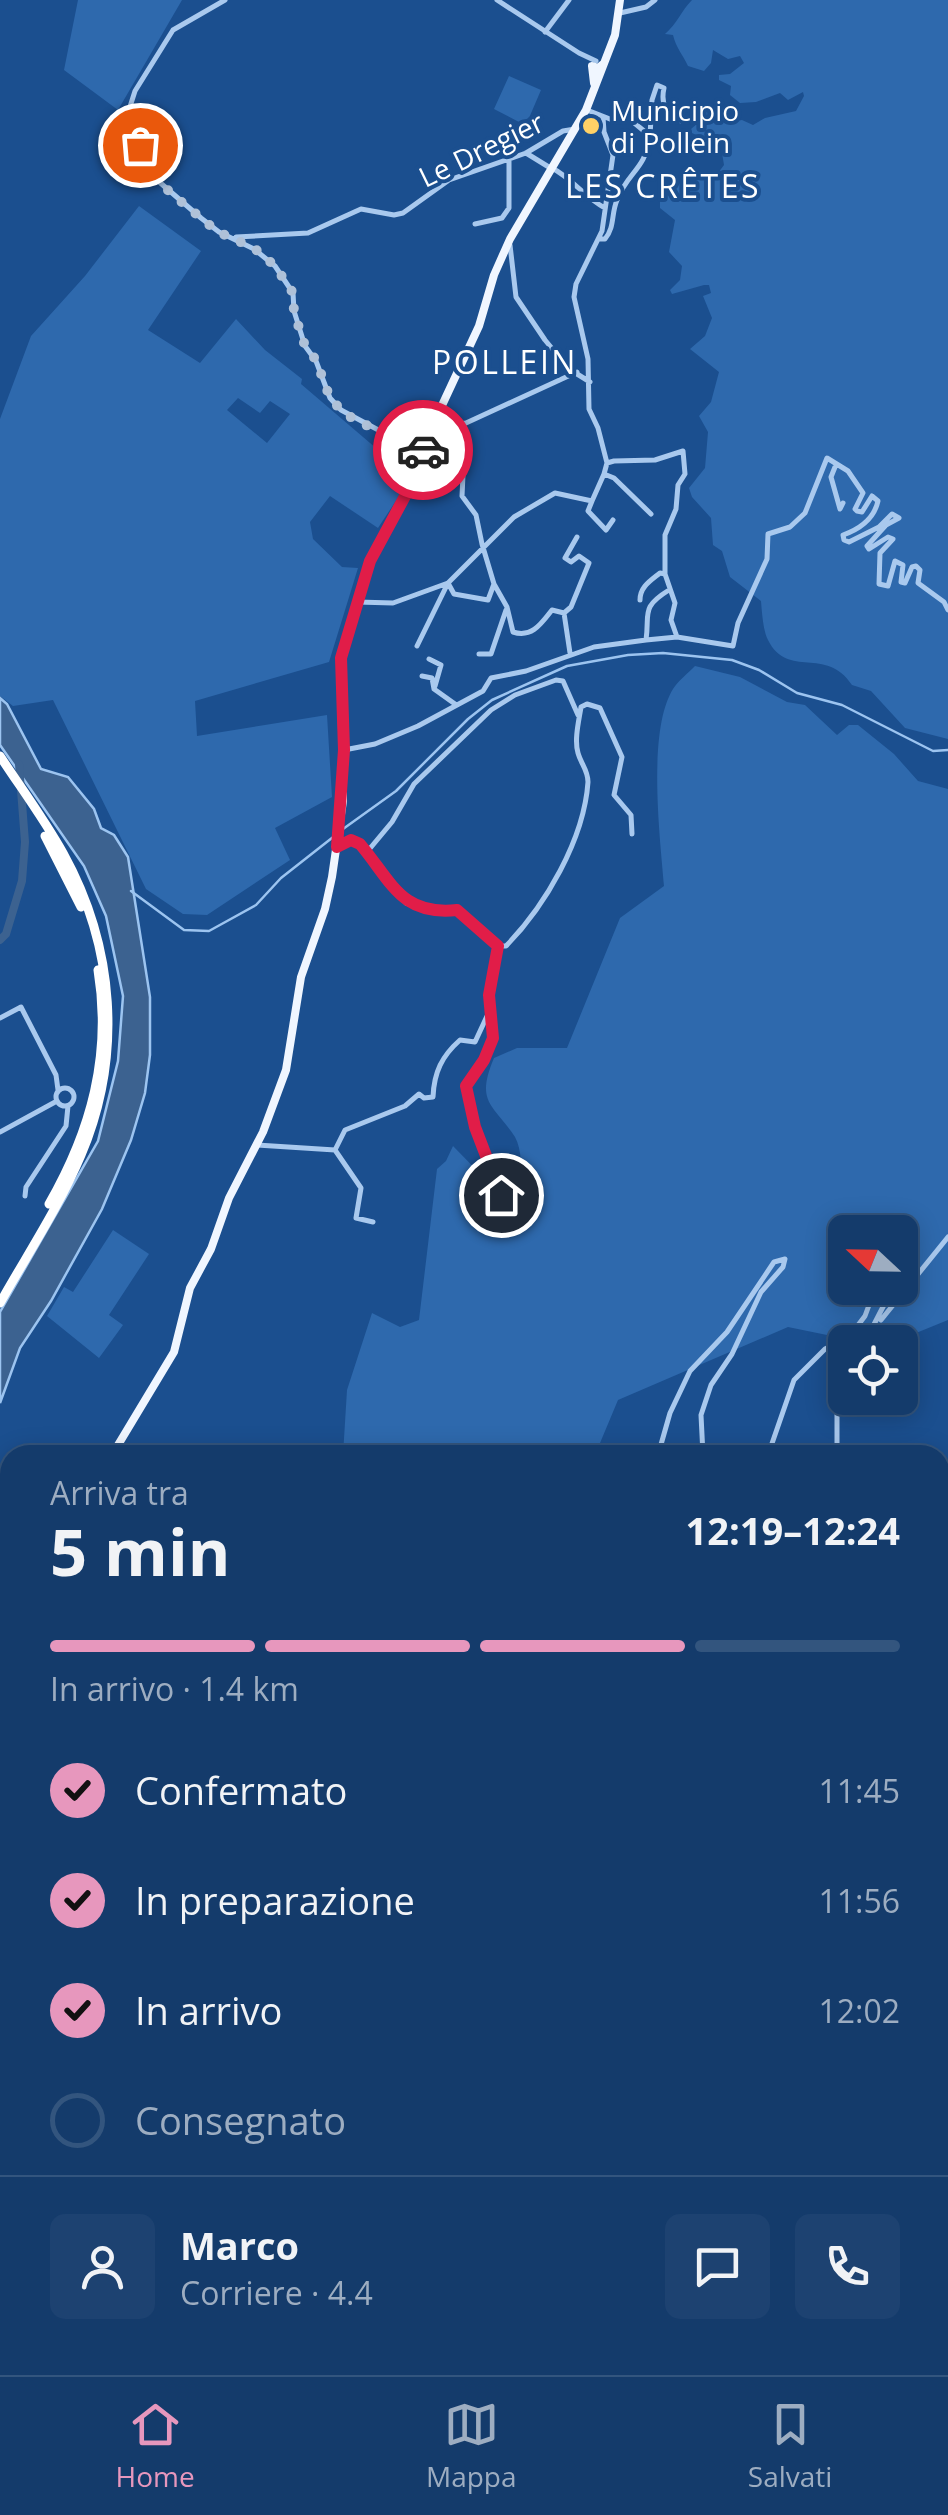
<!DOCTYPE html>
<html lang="it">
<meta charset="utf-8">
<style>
body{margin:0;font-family:"Open Sans",sans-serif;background:#1d4271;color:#f1f3f6;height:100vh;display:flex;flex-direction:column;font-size:38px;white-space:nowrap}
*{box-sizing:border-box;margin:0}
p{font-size:32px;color:#9dadc1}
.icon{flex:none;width:55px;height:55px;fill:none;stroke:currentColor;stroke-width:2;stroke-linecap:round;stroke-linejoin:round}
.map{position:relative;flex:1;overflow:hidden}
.sheet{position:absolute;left:0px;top:1445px;width:950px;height:930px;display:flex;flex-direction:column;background:#143b6b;border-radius:30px 30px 0 0;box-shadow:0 5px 25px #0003,0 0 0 2px #33557e}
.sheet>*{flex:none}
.needle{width:65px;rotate:292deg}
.controls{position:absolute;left:828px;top:1215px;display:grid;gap:20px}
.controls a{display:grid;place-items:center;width:90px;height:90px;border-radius:15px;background:#143b6b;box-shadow:0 5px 25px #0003,0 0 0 2px #33557e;font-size:50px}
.pin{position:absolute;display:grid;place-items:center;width:85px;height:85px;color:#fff;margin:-42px;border:5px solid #fff;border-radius:50%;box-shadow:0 2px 10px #0007}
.courier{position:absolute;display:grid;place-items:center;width:100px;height:100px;margin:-50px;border:8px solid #e11d48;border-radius:50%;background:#fff;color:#222;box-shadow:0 2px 12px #0007}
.summary em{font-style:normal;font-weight:700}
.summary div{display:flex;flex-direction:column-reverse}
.summary{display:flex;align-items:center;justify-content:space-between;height:170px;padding:0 50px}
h1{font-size:65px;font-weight:700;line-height:75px}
.bar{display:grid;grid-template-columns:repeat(4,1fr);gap:15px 10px;align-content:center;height:120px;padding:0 50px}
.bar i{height:12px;border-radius:8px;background:#33557e}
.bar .selected{background:#e797bd}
.bar p{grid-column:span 4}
.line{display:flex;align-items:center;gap:25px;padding:0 50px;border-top:2px solid #33557e}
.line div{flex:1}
.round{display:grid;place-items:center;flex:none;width:105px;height:105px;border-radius:15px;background:#1d4271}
ol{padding:0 50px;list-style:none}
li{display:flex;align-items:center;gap:30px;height:110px}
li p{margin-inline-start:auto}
li .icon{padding:10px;border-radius:50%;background:#e797bd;color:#111;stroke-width:4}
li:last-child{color:#9dadc1}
li i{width:55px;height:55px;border:5px solid #33557e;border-radius:50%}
.tabs{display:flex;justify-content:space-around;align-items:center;height:140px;border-top:2px solid #33557e;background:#143b6b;font-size:28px;color:#9dadc1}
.tabs a{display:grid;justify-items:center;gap:5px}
.tabs .selected{color:#e797bd}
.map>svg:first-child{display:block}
.green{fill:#2e69ad;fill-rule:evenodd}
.water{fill:#3c6290;stroke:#9cc4f0;stroke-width:2.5}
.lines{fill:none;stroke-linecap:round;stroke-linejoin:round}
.stream{stroke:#9cc4f0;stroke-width:2.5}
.river{stroke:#3c6290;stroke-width:8}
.minor{stroke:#a9c9ee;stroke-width:5}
.major{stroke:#f0f6ff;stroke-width:8}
.highway{stroke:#fff;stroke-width:9}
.done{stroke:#afc1d8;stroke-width:10;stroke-dasharray:0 18}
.route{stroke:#e11d48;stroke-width:12}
.poi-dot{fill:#ffd166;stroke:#1b4f8f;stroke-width:4}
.labels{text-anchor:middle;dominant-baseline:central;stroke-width:8;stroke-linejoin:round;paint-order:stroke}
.poi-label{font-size:28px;fill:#fff;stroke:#1b4f8f;text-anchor:start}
.street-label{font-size:28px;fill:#fff;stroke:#1b4f8f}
.quarter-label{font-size:32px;letter-spacing:2.5px;fill:#fff;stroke:#1b4f8f}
</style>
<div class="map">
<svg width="948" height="2375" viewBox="0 0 948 2375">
<rect width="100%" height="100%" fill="#1b4f8f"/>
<path class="green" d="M78,0H182L118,110L64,70Z
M692,0H948V739L905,728L871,691L852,685C826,645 788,680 768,640C763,630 762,613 761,601L730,577L722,551L713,545L711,518L692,497L689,488L705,468L708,432L699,416L711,402L719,372L690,349L705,336L712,318L703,296L711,293L709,285H704L672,294L670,290L680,280L682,266L669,252L675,220L660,208V199C673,182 690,181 709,170L718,173L724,165L721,147L692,133L691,129L704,118L700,112L701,102L709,105L725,123L742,120L753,125L765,118L796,111L804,96L803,92L788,100L780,93L756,102L740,103L730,95L731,86L719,80V75L730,74L744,63L740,56L728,59L713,50L711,63L704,71L688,66C683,55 676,48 673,35L665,34C677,24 681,11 692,0Z
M509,76L541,90L529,118L519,122L494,109Z
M139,206L201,251L148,330L200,363L236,319L265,350L302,379L301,384L411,478L378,528L330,496L310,522L313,539L342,567L358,568L329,662L195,701L197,736L327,715L332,797L275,828L290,860L207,915L183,914L146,889L53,700L13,706L0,696V419L31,336L85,276ZM238,398L260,413L270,401L290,414L267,443L227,410Z
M695,666L740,677L787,702L805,705L837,735L849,725H858L894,754L918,781L948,789V1320L894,1342H861L788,1327L618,1400L595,1455H343L347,1390L372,1313L400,1327L419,1320L437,1169L446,1161L453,1146L496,1190L523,1185C521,1170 522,1149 515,1137C493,1104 475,1103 494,1058L517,1048H567L620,918L664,886C660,837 647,731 673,689C678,681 688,673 695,666ZM845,1232H900V1288H845Z
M113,1230L149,1254L109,1315L123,1325L99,1358L47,1316L64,1287L73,1292Z"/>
<path class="water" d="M0,698L7,704L41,769L68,777L94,809L101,828L114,835L128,857L150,997V1055L145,1093L131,1140L102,1209L51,1301L20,1348L0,1403V1312L98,1141L118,1061L123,996L106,916L84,866L0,745Z"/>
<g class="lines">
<path class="stream" d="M343,829L396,791L468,719L492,700L567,666L628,655L663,653L732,660L759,670L797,693L842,705L933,751L948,750
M131,891L184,930L209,931L256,905L281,878L337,834
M0,2146L10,2150
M441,2365L444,2375"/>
<path class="river" d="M0,940L6,934L22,881L25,842L19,764"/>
<path class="minor" d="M225,0L173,30L135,91L128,113L148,162L157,180L201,218L219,232L254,249L275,266L293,293L294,311L305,346L316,361L330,398L341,410L397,440L428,436
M497,0L579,53L596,61
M620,13L646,7L655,0
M545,32L569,0
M587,110L615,121H632
M603,117L604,132L613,155L602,231L576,284L574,297L588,359L589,409L598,428L607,463
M650,136L652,100L657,85L664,88C660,106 667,111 681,121
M526,153L552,169
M552,168C573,179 584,197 605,208
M475,224L502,218L509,208V159
M236,237L308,233L361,209L394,215L403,213L449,180L526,153L563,131L575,129
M600,239H605C615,227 611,214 617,200C628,171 645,171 650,136L632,121
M510,245L516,297L545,340L569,369L590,382
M432,428L466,423L577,372
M425,444L456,460L463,475L462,496L476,515L482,544L494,584L507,607L513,632C532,638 541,624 552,610L564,613L570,653
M835,467L831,477L840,509L843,503
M604,474L607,463L614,461L655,460L683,451L685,474L678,485L676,509L665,535V574L675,603L671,620L677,637
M592,501L588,511L606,530L613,520
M640,600C640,587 650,581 660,573L665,574
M357,602L393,603L448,583L514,517L555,493L592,501L604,474L614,478L651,514
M564,613L571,607L589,563L579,556L571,562L565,558L577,537
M646,640C650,613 640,608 669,590
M417,646L448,583L454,594L488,600L494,584
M479,654H491L506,610
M429,659L441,665L435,686
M422,676L432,678L434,689L455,704
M344,750L375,744L418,726L483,691L491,678L526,671L594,647L646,640L677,637L733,646L738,623L767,559L768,534L790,527L805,513L827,458L848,471L863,493L855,509L857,511L862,512L872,496L878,501C874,519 860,529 843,535L844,540L849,542L879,527L892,514L899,518L886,525L867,546L869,549L888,537L893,539L880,553L879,584L888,586L895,561L903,565L901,582L905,583L912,567L916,566L920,570L918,583L944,602L948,610
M367,852L392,822L414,784L491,710L515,695L556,680L563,681L578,715
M498,946H506C545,906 584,840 588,782C588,770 581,764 578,753C574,740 579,720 581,707L587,704L600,708L622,757L614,795L631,815L632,834
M491,1015V1042L467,1086L479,1139L503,1196L505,1177
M0,1018L21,1007L56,1075L58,1090
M56 1097a9 9 0 1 1 18 0a9 9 0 1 1-18 0Z
M0,1132L57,1101
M257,1145L335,1150L361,1188L356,1218L373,1222
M335,1150L345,1130L405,1106L419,1094L424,1098L433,1097C434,1072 442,1056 460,1040L475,1042L488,1014L498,946L457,910L435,912L406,903L360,844L351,840L337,847
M25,1196L26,1187L66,1126L68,1106
M881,1320L948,1237
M658,1455L670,1413L690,1371L727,1332L774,1262L785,1259L783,1267L761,1292L732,1354L711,1385L701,1415L703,1455
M768,1455L794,1380L825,1349L849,1337L865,1316L872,1297L883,1295L887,1299L865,1342
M837,1455V1412L845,1375
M940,1687L948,1698
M0,1724V1730
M0,1816L10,1827
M0,2004L10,2012
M8,2375L10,2365
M109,2375V2365
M204,2375V2365"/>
<path class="major" d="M594,83L592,66L598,68L603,64
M112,1455L174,1352L190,1288L211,1249L229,1198L263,1132L286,1070L301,977L325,909L332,877L343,801L341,659L369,561L411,485L431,429L479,326L494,275L510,239L586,110L615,35L620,0
M0,1628L10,1618
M0,2191L10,2206"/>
<path class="highway" d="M0,756C21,788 44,819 63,853C115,947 123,1056 81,1155C59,1207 27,1255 0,1303
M45,836L81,907
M49,1204C91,1131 112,1055 98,970"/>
</g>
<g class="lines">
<path class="done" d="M140,145L157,180L173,195L218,232L254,248L275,266L293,293L294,312L305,346L316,360L330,398L341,410L352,418L396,440L428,436L423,450"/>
<path class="route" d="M423,450L411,485L370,561L341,658L344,750L337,847L351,840L360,844C392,882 401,916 457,910L498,946L489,995L493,1038L484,1060L466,1086L475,1127L501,1195"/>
</g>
<circle class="poi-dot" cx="591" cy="126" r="10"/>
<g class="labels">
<g class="poi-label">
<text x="611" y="110">Municipio<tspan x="611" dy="32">di Pollein</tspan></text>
</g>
<g class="street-label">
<text transform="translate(481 149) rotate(-26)">Le Dregier</text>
</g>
<g class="quarter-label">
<text x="663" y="185">LES CRÊTES</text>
<text x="505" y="361">POLLEIN</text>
</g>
</g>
</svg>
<div class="controls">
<a><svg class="needle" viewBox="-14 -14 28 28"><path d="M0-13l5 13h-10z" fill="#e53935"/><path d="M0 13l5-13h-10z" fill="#9dadc1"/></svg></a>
<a><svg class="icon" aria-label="locate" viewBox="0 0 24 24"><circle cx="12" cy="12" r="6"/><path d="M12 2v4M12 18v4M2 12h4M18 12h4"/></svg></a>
</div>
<div class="pin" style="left:140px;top:145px;background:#ea580c"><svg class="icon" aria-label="bag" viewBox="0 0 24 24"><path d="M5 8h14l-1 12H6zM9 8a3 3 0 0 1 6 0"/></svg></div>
<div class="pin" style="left:501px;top:1195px;background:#1f2937"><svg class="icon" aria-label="home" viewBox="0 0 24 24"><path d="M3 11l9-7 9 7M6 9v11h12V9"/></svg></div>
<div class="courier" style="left:423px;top:450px"><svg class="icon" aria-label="car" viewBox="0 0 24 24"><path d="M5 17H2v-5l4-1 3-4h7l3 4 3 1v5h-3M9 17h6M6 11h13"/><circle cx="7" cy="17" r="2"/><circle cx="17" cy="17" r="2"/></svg></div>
<section class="sheet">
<div class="summary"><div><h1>5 min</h1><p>Arriva tra</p></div><em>12:19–12:24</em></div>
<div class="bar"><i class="selected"></i><i class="selected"></i><i class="selected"></i><i></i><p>In arrivo · 1.4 km</p></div>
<ol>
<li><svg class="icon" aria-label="check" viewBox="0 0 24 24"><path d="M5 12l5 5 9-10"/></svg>Confermato<p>11:45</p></li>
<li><svg class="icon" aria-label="check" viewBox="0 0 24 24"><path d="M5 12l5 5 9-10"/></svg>In preparazione<p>11:56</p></li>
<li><svg class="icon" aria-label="check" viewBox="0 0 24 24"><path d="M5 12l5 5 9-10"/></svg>In arrivo<p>12:02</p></li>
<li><i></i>Consegnato</li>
</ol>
<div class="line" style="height:180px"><a class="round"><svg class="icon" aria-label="person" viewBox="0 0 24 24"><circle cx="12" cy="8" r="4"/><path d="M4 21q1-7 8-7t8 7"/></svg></a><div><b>Marco</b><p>Corriere · 4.4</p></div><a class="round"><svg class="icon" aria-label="chat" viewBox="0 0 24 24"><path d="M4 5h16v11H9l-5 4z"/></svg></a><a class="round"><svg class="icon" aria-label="phone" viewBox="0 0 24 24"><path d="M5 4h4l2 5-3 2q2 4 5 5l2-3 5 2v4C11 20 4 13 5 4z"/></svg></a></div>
</section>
</div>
<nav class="tabs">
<a class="selected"><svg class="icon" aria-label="home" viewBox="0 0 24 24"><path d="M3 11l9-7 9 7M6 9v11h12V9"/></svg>Home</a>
<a><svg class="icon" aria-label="map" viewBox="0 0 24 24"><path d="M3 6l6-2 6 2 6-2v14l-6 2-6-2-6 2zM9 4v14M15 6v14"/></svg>Mappa</a>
<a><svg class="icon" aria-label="saved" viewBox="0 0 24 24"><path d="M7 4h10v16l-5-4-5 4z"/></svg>Salvati</a>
</nav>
